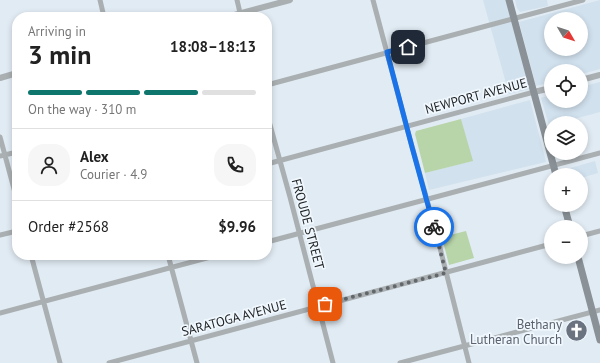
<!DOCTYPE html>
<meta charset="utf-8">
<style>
body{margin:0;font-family:"PT Sans",sans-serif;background:#f6f6f6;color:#222;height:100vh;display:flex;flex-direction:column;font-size:15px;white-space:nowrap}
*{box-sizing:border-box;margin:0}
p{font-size:13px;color:#767676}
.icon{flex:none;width:22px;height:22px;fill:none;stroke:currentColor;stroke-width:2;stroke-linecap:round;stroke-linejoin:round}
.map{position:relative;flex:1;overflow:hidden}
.panel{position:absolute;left:12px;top:12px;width:260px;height:248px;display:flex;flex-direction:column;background:#fff;border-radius:16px;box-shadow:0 2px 6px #0003}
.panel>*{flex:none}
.needle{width:26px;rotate:129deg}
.tools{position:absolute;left:544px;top:12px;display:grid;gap:8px}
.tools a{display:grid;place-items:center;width:44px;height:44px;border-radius:50%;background:#fff;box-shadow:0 2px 6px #0003;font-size:20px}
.pin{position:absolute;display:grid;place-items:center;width:34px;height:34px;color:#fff;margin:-17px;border-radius:8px;box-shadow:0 2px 6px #0006}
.courier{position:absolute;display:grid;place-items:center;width:40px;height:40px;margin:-20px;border:3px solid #1a73e8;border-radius:50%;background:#fff;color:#222;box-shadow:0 1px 5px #0007}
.overview em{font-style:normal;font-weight:700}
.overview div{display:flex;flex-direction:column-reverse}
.overview{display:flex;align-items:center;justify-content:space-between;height:68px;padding:0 16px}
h1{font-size:26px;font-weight:700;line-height:30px}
.bar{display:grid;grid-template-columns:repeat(4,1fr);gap:6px 4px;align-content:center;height:48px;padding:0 16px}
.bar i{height:5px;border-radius:3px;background:#e0e0e0}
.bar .active{background:#0f766e}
.bar p{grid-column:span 4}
.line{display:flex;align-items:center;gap:10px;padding:0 16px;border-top:1px solid #e0e0e0}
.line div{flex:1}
.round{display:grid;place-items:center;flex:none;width:42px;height:42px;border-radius:16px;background:#f6f6f6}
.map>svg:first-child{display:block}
.built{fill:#d1e1ee;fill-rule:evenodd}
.green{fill:#b8d4a9}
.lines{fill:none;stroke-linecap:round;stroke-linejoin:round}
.minor{stroke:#aaafb2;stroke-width:5}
.tertiary{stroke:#aaafb2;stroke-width:6}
.secondary{stroke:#8b9297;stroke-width:7}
.done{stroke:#62676c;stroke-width:4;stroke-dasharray:0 7.2}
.route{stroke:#1a73e8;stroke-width:5}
.labels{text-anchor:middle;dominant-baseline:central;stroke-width:3.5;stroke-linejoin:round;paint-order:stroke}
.street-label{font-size:13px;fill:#1d2023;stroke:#f0f8fe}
.worship-label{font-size:13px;fill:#5b616d;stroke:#f0f8fe;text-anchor:end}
</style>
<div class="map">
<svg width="600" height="363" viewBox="0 0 600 363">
<rect width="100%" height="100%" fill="#e1ebf3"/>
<path class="built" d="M483,0H506L530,89L509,94Z
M515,0H547L548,6L520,12L517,8Z
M600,0V69L581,74V71H551V82L536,86L519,22ZM551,19H581V49H551Z
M600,82V112L559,123H551V125H549L541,98L551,95V101H581V87Z
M530,100L546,162L429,190L425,173L472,161L461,119Z
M595,161L598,173L581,178V175H562L561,172L563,170Z"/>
<path class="green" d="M461,119L473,161L425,173L415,134L416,131Z
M449,214L453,229L443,232L439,217Z
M466,231L474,258L449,265L442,237Z"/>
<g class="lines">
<path class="minor" d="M100,0L104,17
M237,0L241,17
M373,0L408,132L437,236L469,363
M267,85L583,0
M267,114L290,197L333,363
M0,137L17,200
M0,156L17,152
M267,164L534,92
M0,235L17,231
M581,236L600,231
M267,242L600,153
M31,255L60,363
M168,255L197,363
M0,313L218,255
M109,363L551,244
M400,363L600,310"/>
<path class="tertiary" d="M227,17L290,0
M0,78L17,73
M581,80L600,75
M534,92L551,88"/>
<path class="secondary" d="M509,0L556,175
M564,205L570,227
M578,257L600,340"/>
</g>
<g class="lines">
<path class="done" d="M325,304L446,273L434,227"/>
<path class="route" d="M408,47L387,52L412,147L434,227"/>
</g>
<defs>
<symbol id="church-disc" viewBox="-11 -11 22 22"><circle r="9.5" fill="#6b7280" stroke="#f0f8fe"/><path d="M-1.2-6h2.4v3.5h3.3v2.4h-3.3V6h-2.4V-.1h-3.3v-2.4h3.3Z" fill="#fff"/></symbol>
</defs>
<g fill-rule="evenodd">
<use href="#church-disc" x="564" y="318" width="25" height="25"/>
</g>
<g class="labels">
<g class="street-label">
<text transform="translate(476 96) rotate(-15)">NEWPORT AVENUE</text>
<text transform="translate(308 224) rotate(75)">FROUDE STREET</text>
<text transform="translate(234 318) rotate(-15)">SARATOGA AVENUE</text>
</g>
<g class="worship-label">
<text x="562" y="324">Bethany<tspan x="562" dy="15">Lutheran Church</tspan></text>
</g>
</g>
</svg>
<div class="tools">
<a><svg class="needle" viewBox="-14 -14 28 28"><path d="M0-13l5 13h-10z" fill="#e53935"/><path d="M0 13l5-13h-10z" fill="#767676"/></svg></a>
<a><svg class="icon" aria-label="locate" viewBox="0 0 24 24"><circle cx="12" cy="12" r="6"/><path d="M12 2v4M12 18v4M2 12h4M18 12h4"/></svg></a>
<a><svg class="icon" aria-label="layers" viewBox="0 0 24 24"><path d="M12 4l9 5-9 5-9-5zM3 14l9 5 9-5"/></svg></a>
<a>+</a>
<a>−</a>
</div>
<div class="pin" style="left:325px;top:304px;background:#ea580c"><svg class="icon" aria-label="bag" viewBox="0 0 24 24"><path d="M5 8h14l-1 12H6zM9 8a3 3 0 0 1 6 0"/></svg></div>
<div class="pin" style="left:408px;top:47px;background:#1f2937"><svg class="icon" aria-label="home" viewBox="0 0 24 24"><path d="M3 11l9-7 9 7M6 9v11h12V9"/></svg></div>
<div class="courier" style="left:434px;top:227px"><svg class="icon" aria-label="bike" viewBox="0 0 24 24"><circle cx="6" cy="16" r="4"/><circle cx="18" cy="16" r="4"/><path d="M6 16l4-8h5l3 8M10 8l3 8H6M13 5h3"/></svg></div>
<section class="panel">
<div class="overview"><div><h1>3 min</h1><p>Arriving in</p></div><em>18:08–18:13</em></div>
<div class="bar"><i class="active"></i><i class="active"></i><i class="active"></i><i></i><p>On the way · 310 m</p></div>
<div class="line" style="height:72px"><a class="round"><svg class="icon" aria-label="person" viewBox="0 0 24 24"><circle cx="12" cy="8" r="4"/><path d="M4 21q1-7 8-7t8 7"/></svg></a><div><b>Alex</b><p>Courier · 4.9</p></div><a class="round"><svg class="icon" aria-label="phone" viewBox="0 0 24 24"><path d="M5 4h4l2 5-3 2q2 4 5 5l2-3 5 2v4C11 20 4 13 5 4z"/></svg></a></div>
<div class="line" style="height:52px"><div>Order #2568</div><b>$9.96</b></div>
</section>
</div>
